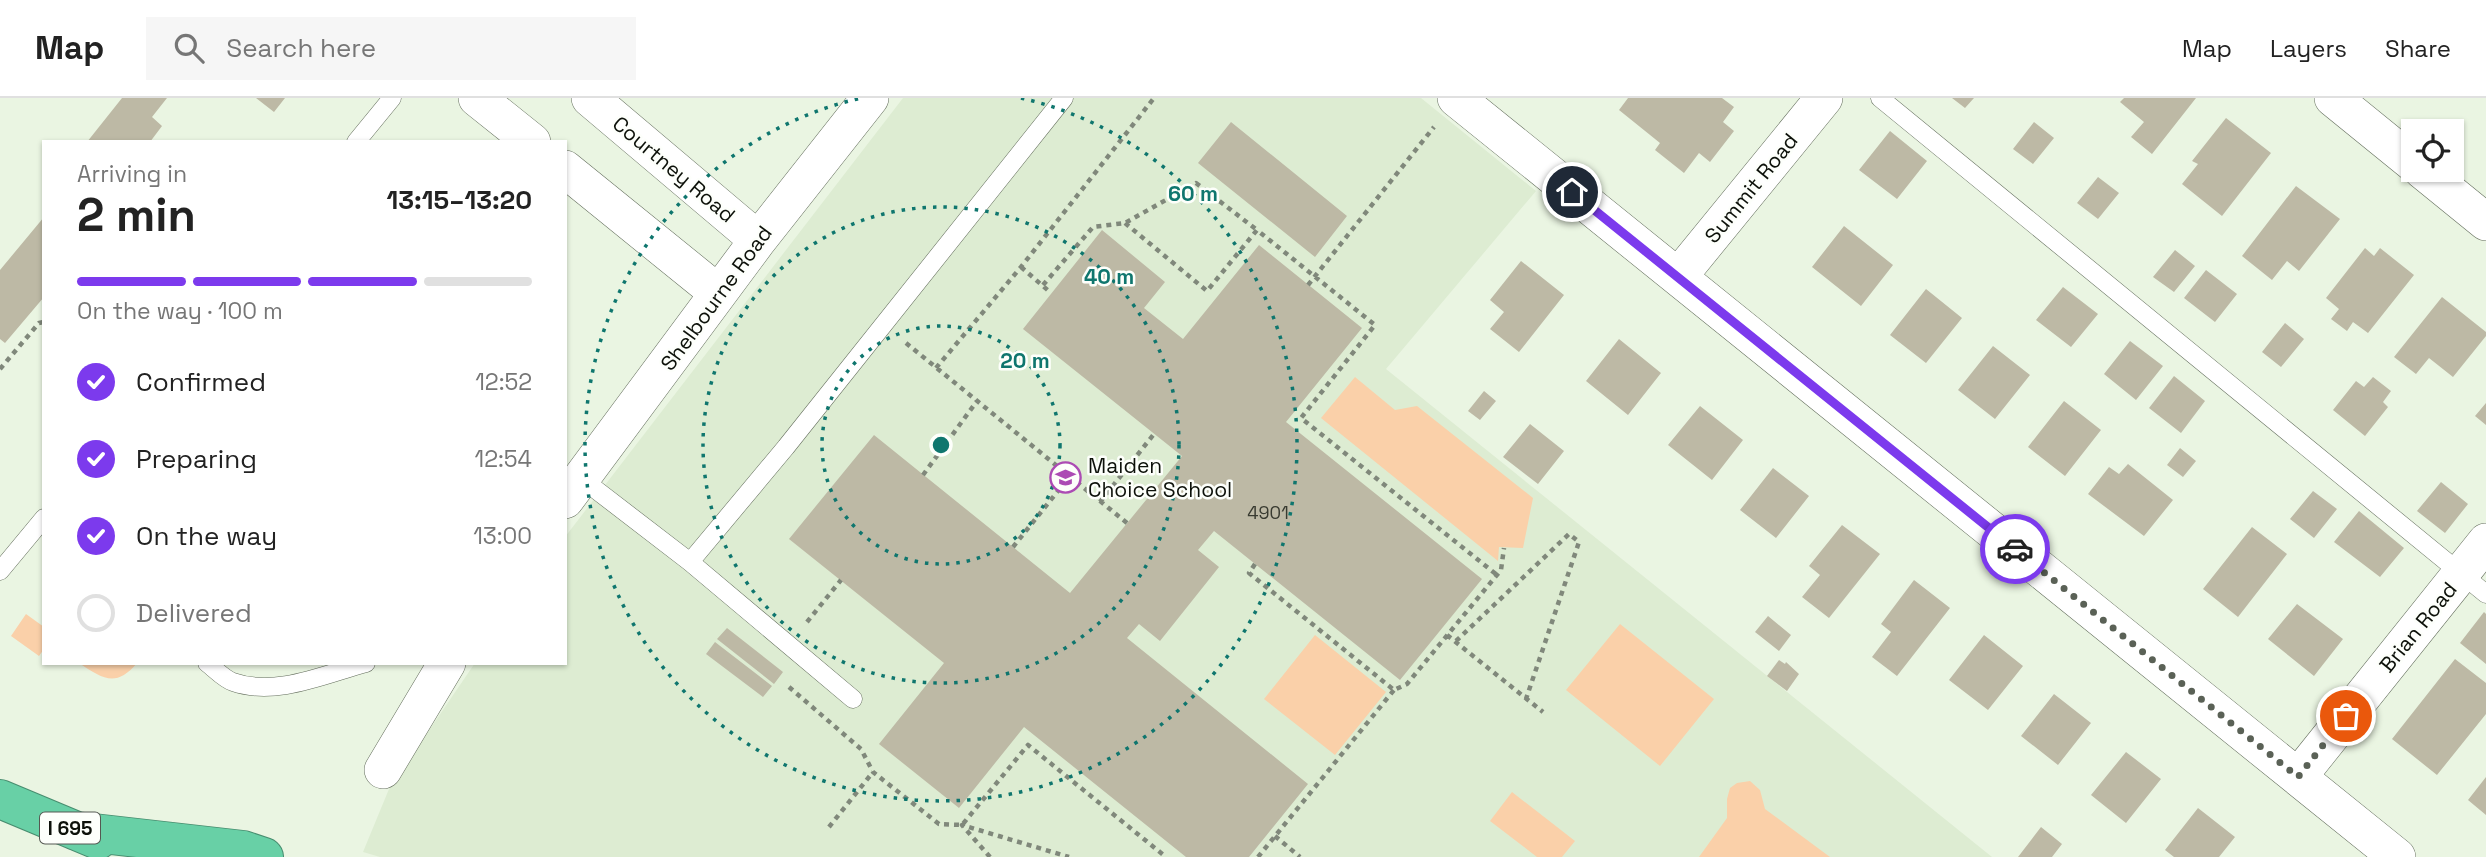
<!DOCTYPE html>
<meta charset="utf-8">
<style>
body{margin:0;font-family:"Space Grotesk",sans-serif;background:#f6f6f6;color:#222;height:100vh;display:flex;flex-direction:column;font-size:26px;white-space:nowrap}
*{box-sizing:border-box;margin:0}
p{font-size:23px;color:#767676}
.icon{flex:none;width:38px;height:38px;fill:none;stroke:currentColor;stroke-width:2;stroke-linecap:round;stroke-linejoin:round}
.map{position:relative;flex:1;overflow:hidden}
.side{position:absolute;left:42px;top:42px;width:525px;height:525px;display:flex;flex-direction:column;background:#fff;border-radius:0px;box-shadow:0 2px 5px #0004}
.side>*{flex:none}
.buttons{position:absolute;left:2401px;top:21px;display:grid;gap:14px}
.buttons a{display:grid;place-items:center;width:63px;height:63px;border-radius:0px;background:#fff;box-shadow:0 2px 5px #0004;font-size:35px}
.pin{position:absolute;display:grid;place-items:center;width:60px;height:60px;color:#fff;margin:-30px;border:4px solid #fff;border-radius:50%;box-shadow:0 2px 7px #0007}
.courier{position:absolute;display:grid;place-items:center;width:70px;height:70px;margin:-35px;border:5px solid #7c3aed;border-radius:50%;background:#fff;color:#222;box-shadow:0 2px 9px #0007}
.headline em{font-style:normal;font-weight:800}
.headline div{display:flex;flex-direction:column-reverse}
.headline{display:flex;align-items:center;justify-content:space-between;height:119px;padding:0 35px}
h1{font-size:46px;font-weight:800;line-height:52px}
.bar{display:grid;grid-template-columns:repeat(4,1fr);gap:10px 7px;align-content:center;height:84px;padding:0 35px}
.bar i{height:9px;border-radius:5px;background:#e0e0e0}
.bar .selected{background:#7c3aed}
.bar p{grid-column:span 4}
ol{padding:0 35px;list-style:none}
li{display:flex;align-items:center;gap:21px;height:77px}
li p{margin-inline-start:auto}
li .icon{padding:7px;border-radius:50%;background:#7c3aed;color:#fff;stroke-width:4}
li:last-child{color:#767676}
li i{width:38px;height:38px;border:4px solid #e0e0e0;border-radius:50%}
header{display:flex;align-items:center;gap:42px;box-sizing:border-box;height:98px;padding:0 35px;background:#fff;border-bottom:2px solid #e0e0e0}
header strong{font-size:33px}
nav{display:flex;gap:38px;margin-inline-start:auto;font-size:24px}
.search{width:490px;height:63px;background:#f6f6f6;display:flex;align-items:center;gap:18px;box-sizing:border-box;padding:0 24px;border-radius:0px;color:#767676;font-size:26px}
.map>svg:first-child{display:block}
.built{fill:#ddecd2}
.green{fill:#fad0a9}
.building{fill:#bdb9a5}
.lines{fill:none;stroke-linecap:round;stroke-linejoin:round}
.service-casing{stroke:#636d5c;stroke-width:19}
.minor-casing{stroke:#636d5c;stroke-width:38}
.motorway-casing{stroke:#488d6f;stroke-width:40}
.path{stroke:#80887b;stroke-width:4.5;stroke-dasharray:5 5;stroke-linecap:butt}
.service{stroke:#fff;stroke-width:18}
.minor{stroke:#fff;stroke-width:37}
.motorway{stroke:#68d0a6;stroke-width:38}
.done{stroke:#5a6156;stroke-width:7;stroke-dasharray:0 12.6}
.route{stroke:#7c3aed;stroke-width:9}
.ring{fill:none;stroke:#0f766e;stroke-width:3.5;stroke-dasharray:3.5 7}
.labels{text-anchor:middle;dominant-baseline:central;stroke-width:5;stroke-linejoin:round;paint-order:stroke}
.number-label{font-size:18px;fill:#393b31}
.shield{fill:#fdfffb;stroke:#555852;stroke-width:2}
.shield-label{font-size:19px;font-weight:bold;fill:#0d110a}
.street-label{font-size:21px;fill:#0d110a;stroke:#fdfffb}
.poi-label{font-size:21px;fill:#0d110a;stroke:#fdfffb;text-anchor:start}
.centre{fill:#0f766e;stroke:#fdfffb;stroke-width:3.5}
.ring-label{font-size:21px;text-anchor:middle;font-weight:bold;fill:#0f766e;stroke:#fdfffb;stroke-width:5;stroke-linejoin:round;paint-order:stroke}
</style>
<header>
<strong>Map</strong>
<div class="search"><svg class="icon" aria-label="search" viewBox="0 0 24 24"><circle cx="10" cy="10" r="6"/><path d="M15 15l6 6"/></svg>Search here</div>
<nav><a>Map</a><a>Layers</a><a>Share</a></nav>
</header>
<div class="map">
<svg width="2486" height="759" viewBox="0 0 2486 759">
<rect width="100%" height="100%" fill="#eaf5e2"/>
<path class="built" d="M903,0H1421L1536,93L1386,271L1992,759H380L363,754L389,691L475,565H565V439Z"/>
<path class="green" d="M1355,279L1395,312L1417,308L1533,400L1523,450L1499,449L1498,463L1321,320Z
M26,516L44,529V551L39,558L11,538Z
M1620,526L1714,601L1660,668L1566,592Z
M1315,537L1386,594L1335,657L1264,601Z
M79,565H137C116,590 103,581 79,565Z
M1750,683L1760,692L1765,711L1830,759H1699L1727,720V701L1730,690L1737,685Z
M1512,694L1575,743L1562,759H1537L1490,723Z"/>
<path class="building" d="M122,0H167L152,19L162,28L150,44H87Z
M256,0H285L274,14Z
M1628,0H1722L1734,9L1723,24L1734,33L1710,64L1699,55L1684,75L1655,52L1660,45L1619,12Z
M1952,0H1974L1965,10Z
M2124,0H2196L2152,56L2131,39L2144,24L2120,4Z
M2226,20L2271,55L2222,118L2182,86L2198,66L2192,63Z
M1231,24L1347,118L1315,159L1198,65Z
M2034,24L2054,40L2033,66L2013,51Z
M1890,33L1927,63L1897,101L1859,72Z
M2098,79L2119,95L2098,121L2077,105Z
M2296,88L2340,121L2299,173L2287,163L2272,182L2242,158Z
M44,119V199L5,245L0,241V172Z
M1844,128L1893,167L1861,208L1812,169Z
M1102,132L1165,184L1144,210L1183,241L1259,147L1362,230L1286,324L1482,481L1400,582L1214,433L1198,452L1219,469L1160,543L1139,526L1127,540L1308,686L1249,759H1186L1024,629L959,710L879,646L944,565L789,441L874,337L1070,495L1182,358L1023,231Z
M2365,150L2374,158L2380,150L2414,177L2368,235L2353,224L2347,233L2331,221L2339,211L2326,200Z
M2175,152L2195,168L2174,194L2153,179Z
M1521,163L1564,197L1519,254L1490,231L1504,214L1490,202Z
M2206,172L2237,196L2215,224L2184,200Z
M2063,189L2098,216L2071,249L2036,222Z
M1926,191L1962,220L1926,265L1890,237Z
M2442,199L2486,234V238L2453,279L2429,260L2416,276L2394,259Z
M2285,225L2304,241L2281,269L2262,254Z
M1619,241L1661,275L1628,317L1586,283Z
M2130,243L2163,268L2136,302L2104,276Z
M1993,248L2030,277L1995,321L1958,292Z
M2174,278L2205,303L2181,335L2149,310Z
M2373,279L2391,293L2383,304L2388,309L2365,338L2333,312L2356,283L2364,289Z
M1484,293L1496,303L1480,322L1468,313Z
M2064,303L2101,332L2065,378L2028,349Z
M2486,305V327L2475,318Z
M1700,308L1743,342L1712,382L1668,347Z
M1530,326L1564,353L1538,386L1503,359Z
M2180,350L2196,363L2183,379L2167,367Z
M2128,366L2173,402L2144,438L2088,396L2109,369L2119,376Z
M1773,370L1809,398L1776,440L1740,412Z
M2441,384L2468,406L2445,435L2417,413Z
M2313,393L2337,411L2314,440L2290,421Z
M2359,413L2404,450L2380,479L2334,444Z
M1842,427L1880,456L1829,520L1802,499L1820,477L1809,468Z
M2252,429L2287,456L2238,519L2203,491Z
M1914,482L1950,510L1897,578L1872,559L1891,534L1881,526Z
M2297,506L2343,541L2314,578L2268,541Z
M2484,514L2486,516V566L2460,545Z
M1768,518L1791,537L1779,553L1755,534Z
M727,530L783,574L774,586L717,541Z
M1984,537L2023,568L1988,612L1949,582Z
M715,544L772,588L763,599L706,556Z
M2455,561L2486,585V616L2437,677L2392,641Z
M1779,562L1785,566L1786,564L1799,576L1787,593L1767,578Z
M2054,596L2091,625L2058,667L2021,638Z
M2126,654L2161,681L2126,725L2091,697Z
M2486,679V717L2468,702Z
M2198,710L2235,739L2219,759H2174L2165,752Z
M2041,729L2062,746L2052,759H2018Z"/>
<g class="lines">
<defs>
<path id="service" d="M1880,0L2486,496
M356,44L392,0
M582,381L690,464L853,601
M690,464L786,349L1064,0
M0,473L44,420
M207,565C215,571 224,581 233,584C276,599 325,576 366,565"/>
<path id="minor" d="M477,0L532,44
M590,0L758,142
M1456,0L2397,759
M2333,0L2413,65
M565,71L718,195
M2422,72L2486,124
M1678,179L1824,0
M565,402L758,142L870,0
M383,672L447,565
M2298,679L2486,444"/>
<path id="motorway" d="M0,701L98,742
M76,733L243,752L264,759"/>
</defs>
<use href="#service" class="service-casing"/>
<use href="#minor" class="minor-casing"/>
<use href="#motorway" class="motorway-casing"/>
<path class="path" d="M1125,125L1207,193L1257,132L1375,227L1301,320L1497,477
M1021,169L1051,195
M1043,187L1093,129L1125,125L1196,85L1257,132
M1308,187L1434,29
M906,245L1127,425
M936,270L1021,169L1154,0
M0,271L39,225L44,224
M923,377L977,303
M1100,404L1154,336
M1013,449L1070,378
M1255,466L1249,475L1394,592L1407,586L1501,472L1504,450
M807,524L841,482
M1447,537L1543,614
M1456,543L1569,436L1579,444L1526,601
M789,589L861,651L873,674L939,726L962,727L1028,647L1166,759
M829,729L873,674
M1275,738L1300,759
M990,759L962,727L1069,759
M1258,759L1394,592"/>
<use href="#service" class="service"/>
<use href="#minor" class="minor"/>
<use href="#motorway" class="motorway"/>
</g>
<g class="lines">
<path class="done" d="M2015,451L2298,679L2346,618"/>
<path class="route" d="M1572,94L2015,451"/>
</g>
<g class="ring">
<circle cx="941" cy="347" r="119"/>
<circle cx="941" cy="347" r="238"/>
<path d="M1021 0A356 356 0 1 1 861 0"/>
</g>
<defs>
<symbol id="school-ring" viewBox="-11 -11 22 22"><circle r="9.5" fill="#fdfffb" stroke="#ac4bb4" stroke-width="1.5"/><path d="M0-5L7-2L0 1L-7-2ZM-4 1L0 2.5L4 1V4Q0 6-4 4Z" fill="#ac4bb4"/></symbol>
</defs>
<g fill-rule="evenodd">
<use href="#school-ring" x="1048" y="362" width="35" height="35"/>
</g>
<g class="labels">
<g class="number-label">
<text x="1268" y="414">4901</text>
</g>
<rect class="shield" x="40" y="714.5" width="60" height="31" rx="5"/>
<g class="shield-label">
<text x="70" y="730">I 695</text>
</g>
<g class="street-label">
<text transform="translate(674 71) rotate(40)">Courtney Road</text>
<text transform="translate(1751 90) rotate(-51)">Summit Road</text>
<text transform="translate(716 200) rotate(-54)">Shelbourne Road</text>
<text transform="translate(2418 529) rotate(-51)">Brian Road</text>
</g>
<g class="poi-label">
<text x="1088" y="367">Maiden<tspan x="1088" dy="24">Choice School</tspan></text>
</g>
</g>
<circle cx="941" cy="347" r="10" class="centre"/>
<g class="ring-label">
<text x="1193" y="103">60 m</text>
<text x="1109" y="186">40 m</text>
<text x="1025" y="270">20 m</text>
</g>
</svg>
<div class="buttons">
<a><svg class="icon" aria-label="locate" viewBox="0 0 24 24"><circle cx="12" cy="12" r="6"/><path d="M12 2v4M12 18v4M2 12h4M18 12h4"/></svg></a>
</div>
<div class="pin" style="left:2346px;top:618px;background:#ea580c"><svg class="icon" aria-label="bag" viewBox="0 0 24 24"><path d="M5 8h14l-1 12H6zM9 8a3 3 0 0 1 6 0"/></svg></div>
<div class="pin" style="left:1572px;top:94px;background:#1f2937"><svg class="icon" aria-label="home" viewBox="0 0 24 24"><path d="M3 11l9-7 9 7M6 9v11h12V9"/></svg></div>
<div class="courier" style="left:2015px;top:451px"><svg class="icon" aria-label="car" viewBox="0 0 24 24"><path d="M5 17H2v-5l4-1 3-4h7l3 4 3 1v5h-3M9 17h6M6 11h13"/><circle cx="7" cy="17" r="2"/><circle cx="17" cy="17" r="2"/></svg></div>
<section class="side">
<div class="headline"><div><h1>2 min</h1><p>Arriving in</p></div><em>13:15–13:20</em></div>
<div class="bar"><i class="selected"></i><i class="selected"></i><i class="selected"></i><i></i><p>On the way · 100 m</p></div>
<ol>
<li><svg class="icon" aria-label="check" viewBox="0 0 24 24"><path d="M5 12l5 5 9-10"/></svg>Confirmed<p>12:52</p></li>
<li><svg class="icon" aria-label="check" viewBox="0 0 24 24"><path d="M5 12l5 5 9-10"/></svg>Preparing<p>12:54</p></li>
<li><svg class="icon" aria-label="check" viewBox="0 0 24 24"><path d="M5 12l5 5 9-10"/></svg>On the way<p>13:00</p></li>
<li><i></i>Delivered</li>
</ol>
</section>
</div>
